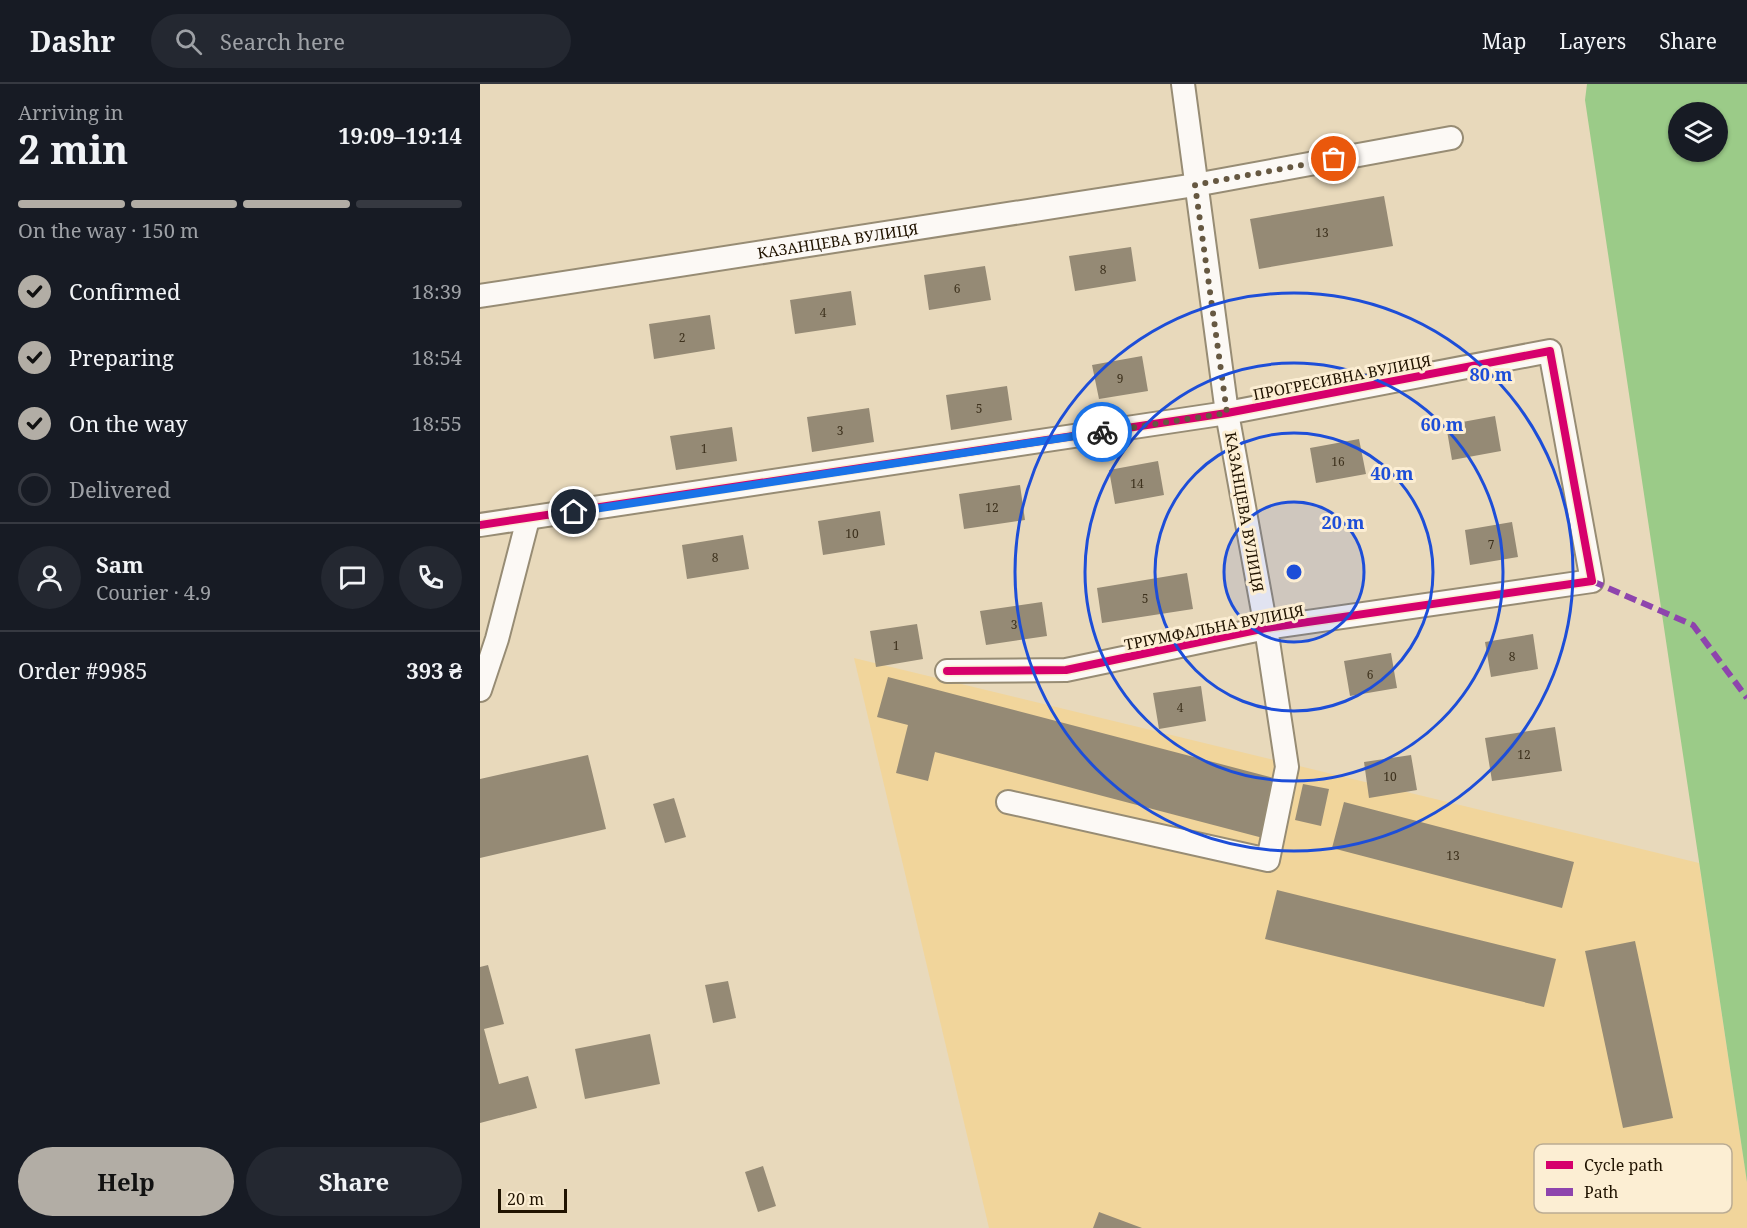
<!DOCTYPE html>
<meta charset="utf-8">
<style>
body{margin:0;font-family:"Noto Serif",serif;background:#242831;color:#f1f3f6;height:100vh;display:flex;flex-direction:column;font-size:22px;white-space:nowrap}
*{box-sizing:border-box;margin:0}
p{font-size:20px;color:#9ea1a6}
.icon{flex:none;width:33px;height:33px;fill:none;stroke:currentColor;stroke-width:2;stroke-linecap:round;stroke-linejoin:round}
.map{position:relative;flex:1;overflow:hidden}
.drawer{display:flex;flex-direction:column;background:#171b24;width:480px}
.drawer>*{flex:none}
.fabs{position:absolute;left:1188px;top:18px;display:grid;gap:12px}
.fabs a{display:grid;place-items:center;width:60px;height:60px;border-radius:50%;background:#171b24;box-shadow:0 2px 4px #0004;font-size:30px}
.scale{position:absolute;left:18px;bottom:15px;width:69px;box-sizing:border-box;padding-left:6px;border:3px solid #201300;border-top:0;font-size:16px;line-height:21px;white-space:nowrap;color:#201300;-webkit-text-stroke:4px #fceed3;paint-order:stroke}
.pin{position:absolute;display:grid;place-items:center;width:51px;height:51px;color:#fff;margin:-26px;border:3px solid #fff;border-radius:50%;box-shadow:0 2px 6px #0007}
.courier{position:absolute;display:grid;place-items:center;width:60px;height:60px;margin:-30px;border:4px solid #1a73e8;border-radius:50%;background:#fff;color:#222;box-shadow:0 2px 8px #0007}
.head em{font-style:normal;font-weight:700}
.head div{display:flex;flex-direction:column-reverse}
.head{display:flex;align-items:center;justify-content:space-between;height:102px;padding:0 18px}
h1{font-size:39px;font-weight:700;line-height:45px}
.bar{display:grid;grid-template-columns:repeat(4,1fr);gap:9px 6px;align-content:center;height:72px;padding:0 18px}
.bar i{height:8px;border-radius:4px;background:#363941}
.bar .selected{background:#b2ada5}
.bar p{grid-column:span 4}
.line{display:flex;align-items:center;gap:15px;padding:0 18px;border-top:2px solid #363941}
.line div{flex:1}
.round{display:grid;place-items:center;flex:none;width:63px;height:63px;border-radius:32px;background:#242831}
ol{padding:0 18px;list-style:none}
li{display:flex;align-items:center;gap:18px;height:66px}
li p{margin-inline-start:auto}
li .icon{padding:6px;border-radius:50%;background:#b2ada5;color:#111;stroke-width:4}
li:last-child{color:#9ea1a6}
li i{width:33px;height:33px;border:3px solid #363941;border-radius:50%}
.cta{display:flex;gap:12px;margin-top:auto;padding:12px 18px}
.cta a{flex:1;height:69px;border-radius:36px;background:#b2ada5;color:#111;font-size:24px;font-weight:700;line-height:69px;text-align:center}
.cta a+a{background:#242831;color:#f1f3f6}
header{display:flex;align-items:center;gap:36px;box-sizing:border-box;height:84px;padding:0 30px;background:#171b24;border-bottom:2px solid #363941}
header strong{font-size:28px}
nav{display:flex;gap:33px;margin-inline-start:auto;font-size:21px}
.search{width:420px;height:54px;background:#242831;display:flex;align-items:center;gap:15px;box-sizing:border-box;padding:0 21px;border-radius:33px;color:#9ea1a6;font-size:22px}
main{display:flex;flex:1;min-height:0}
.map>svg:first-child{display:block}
.built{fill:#f1d59b}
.forest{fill:#9bcb88;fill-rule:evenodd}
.building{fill:#958a75}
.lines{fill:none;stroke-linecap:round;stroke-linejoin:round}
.minor-casing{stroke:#978c74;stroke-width:26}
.minor{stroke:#fcf9f5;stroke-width:22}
.quiet{stroke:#8e44ad;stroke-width:6;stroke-dasharray:12 6;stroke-linecap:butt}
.cycleway-casing{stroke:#fceed3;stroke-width:11}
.cycleway{stroke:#d6006c;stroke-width:8}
.done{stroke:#665841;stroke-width:6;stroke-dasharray:0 10.8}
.route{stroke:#1a73e8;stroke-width:8}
.ring{fill:none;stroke:#1d4ed8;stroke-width:3}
.labels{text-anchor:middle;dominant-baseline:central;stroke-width:6;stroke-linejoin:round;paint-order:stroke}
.number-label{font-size:12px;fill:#3d311d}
.street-label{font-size:15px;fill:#201300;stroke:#fceed3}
.key{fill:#fceed3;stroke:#baac94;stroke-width:1.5}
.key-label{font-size:16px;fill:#201300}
.centre{fill:#1d4ed8;stroke:#fceed3;stroke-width:3}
.ring-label{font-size:18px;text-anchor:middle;font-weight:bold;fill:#1d4ed8;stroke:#fceed3;stroke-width:6;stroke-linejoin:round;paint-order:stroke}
</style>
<header>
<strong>Dashr</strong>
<div class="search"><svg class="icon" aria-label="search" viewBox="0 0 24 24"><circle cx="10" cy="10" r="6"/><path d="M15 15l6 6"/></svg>Search here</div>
<nav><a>Map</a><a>Layers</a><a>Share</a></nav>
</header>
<main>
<section class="drawer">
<div class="head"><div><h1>2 min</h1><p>Arriving in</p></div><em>19:09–19:14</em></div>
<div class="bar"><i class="selected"></i><i class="selected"></i><i class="selected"></i><i></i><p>On the way · 150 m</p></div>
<ol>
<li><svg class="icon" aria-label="check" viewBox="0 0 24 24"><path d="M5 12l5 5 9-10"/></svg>Confirmed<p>18:39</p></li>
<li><svg class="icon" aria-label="check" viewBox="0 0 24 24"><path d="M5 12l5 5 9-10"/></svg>Preparing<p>18:54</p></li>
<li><svg class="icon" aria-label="check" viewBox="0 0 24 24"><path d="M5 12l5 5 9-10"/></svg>On the way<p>18:55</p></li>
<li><i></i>Delivered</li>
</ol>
<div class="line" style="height:108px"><a class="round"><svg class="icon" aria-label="person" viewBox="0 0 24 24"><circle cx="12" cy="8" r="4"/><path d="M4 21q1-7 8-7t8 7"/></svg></a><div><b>Sam</b><p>Courier · 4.9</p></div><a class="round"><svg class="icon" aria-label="chat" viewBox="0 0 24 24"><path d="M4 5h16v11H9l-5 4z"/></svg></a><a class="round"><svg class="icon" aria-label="phone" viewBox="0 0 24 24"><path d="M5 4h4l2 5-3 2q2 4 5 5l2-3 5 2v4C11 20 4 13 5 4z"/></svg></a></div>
<div class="line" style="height:78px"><div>Order #9985</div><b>393 ₴</b></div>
<div class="cta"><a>Help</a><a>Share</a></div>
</section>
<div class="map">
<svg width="1267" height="1144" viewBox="0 0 1267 1144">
<rect width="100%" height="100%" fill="#e8d9bb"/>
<path class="built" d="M374,574L1219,779L1267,1098V1144H509Z"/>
<path class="forest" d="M1107,0H1267V1098L1105,16ZM1198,28H1238V68H1198Z"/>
<path class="building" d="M904,112L913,162L779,185L770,135Z
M651,163L656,197L595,207L589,172Z
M505,182L511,216L449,226L444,191Z
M371,207L376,241L315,250L310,216Z
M230,231L235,265L174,275L169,240Z
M662,272L668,307L619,315L612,281Z
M527,302L532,336L471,346L466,311Z
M389,324L394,358L332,368L327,333Z
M1015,332L1021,367L972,376L966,341Z
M252,343L257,377L196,386L190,352Z
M879,355L886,390L836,399L830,364Z
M678,377L684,411L635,420L629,386Z
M540,401L545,436L484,445L479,410Z
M400,427L405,461L343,471L338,437Z
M1032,438L1038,473L990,481L985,446Z
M263,451L269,485L207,495L202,461Z
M707,489L713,525L622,539L617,504Z
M562,518L567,552L506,561L500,527Z
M437,540L443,575L396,583L390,547Z
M1053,550L1058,585L1011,593L1005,558Z
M911,569L917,604L870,612L864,577Z
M408,593L798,695L783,754L455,668L448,697L416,689L428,641L397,633Z
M721,602L726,637L679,645L673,609Z
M1075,643L1082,687L1012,697L1005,654Z
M108,671L126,745L0,774V695Z
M931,671L937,706L889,714L884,678Z
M823,700L849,705L841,742L815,736Z
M194,714L206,753L185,759L173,720Z
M864,718L1094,778L1082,824L852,764Z
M797,806L1076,875L1064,923L785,855Z
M1155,857L1193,1034L1143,1044L1105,867Z
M8,881L24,940L4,945L19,1000L48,992L57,1024L0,1039V883Z
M248,897L256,934L233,939L225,901Z
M170,950L180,1000L105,1015L95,965Z
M283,1082L296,1122L278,1128L265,1088Z
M619,1128L662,1144H613Z"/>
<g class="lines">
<defs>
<g id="minor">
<path id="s1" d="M0,212L715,101L971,54"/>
<path d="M0,441L747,329L1070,267L1112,497L786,544L586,586L467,587"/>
<path d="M0,606L17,555L48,435"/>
<path d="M528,718L788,776L807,683L786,544L747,329L703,0"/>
</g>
</defs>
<use href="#minor" class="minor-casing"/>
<use href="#minor" class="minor"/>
<path class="quiet" d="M1112,497L1213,541L1267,614"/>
<defs>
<path id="cycleway" d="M0,441L747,329L1070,267L1112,497L786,544L586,586L467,587"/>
</defs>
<use href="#cycleway" class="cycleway-casing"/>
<use href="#cycleway" class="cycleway"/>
</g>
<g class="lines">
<path class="done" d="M622,348L747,329L715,101L854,75"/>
<path class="route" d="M94,428L622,348"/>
</g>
<circle cx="814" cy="488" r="70" fill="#1d4ed8" fill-opacity=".12"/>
<g class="ring">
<circle cx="814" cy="488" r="70"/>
<circle cx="814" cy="488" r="139"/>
<circle cx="814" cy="488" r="209"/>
<circle cx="814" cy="488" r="279"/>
</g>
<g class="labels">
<g class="number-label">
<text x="842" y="148">13</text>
<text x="623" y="185">8</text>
<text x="477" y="204">6</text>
<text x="343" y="228">4</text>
<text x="202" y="253">2</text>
<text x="640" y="294">9</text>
<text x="499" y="324">5</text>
<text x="360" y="346">3</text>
<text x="224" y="364">1</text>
<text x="858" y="377">16</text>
<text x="657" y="399">14</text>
<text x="512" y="423">12</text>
<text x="372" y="449">10</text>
<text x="1011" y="460">7</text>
<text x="235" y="473">8</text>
<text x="665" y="514">5</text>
<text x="534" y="540">3</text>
<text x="416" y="561">1</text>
<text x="1032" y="572">8</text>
<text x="890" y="590">6</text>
<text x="700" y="623">4</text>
<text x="1044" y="670">12</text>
<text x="910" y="692">10</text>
<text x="973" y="771">13</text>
</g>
<g class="street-label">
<text stroke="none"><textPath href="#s1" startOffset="362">КАЗАНЦЕВА ВУЛИЦЯ</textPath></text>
<text transform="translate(862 293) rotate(-11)">ПРОГРЕСИВНА ВУЛИЦЯ</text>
<text transform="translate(765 428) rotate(80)">КАЗАНЦЕВА ВУЛИЦЯ</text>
<text transform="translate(734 543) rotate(-11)">ТРІУМФАЛЬНА ВУЛИЦЯ</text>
</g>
</g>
<rect x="1054" y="1060" width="198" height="69" rx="9" class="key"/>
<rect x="1066" y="1077" width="27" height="8" fill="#d6006c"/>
<rect x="1066" y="1104" width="27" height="8" fill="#8e44ad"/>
<g class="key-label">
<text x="1104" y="1087">Cycle path</text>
<text x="1104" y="1114">Path</text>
</g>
<circle cx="814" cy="488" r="9" class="centre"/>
<g class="ring-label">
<text x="1011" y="297">80 m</text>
<text x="962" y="347">60 m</text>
<text x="912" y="396">40 m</text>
<text x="863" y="445">20 m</text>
</g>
</svg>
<div class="fabs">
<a><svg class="icon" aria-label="layers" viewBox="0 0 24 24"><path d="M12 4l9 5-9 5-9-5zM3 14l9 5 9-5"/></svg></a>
</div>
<div class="scale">20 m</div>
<div class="pin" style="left:854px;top:75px;background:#ea580c"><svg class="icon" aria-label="bag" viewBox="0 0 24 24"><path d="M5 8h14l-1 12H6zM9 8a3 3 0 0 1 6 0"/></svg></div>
<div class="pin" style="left:94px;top:428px;background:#1f2937"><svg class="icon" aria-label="home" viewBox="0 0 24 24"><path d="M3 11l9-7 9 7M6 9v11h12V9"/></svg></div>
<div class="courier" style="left:622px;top:348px"><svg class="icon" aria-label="bike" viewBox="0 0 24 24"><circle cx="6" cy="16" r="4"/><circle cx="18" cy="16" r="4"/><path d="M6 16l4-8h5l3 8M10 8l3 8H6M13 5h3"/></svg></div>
</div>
</main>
